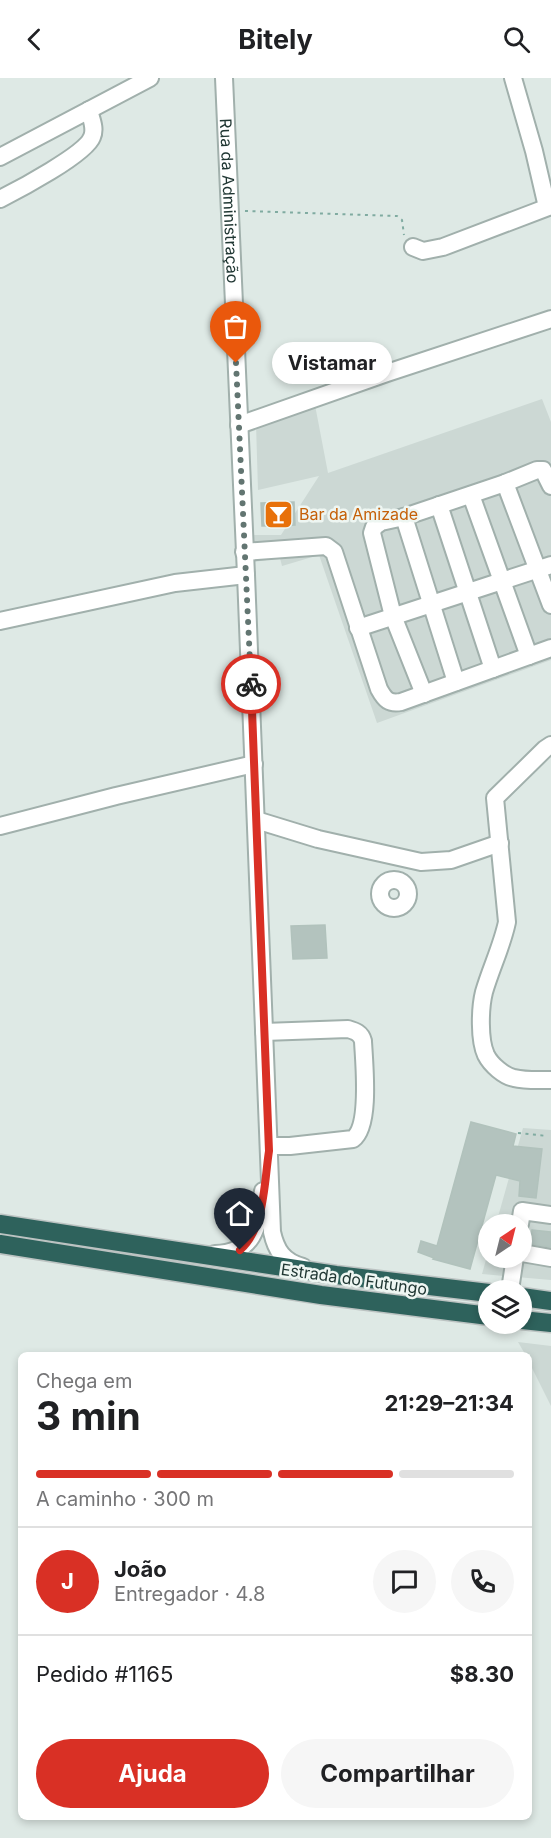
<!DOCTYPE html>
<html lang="pt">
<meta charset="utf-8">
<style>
body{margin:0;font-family:Inter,sans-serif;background:#f6f6f6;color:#202124;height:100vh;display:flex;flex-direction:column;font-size:22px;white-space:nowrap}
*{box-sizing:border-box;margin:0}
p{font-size:20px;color:#757577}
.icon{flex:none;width:33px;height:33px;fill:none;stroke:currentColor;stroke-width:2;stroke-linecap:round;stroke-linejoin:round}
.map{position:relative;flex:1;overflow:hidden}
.drawer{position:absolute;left:18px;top:1274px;width:514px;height:468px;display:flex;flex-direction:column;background:#fff;border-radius:9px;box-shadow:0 3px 9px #0003}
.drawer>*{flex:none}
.needle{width:39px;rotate:35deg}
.tools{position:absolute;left:478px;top:1136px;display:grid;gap:12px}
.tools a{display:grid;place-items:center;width:54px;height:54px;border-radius:50%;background:#fff;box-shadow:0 3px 9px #0003;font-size:30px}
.pin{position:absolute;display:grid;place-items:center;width:51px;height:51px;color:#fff;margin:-62px -26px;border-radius:50% 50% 50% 0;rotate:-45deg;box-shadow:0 0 6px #0007}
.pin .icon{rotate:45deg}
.courier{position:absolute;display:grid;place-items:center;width:60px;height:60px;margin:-30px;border:4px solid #d93025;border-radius:50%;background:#fff;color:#222;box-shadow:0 2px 8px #0007}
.bubble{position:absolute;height:42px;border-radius:21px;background:#fff;box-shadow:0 3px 9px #0003;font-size:20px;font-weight:700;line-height:42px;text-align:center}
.summary em{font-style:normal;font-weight:700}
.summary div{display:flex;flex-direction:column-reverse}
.summary{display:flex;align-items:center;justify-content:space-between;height:102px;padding:0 18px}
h1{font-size:39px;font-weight:700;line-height:45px}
.bar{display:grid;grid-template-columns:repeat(4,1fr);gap:9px 6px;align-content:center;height:72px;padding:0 18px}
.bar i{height:8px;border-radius:4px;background:#e0e0e0}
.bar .on{background:#d93025}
.bar p{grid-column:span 4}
.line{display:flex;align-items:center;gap:15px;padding:0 18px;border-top:2px solid #e0e0e0}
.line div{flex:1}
.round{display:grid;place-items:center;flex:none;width:63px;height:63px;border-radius:32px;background:#f6f6f6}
.primary-button{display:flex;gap:12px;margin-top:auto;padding:12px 18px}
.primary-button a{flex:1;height:69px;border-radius:36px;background:#d93025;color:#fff;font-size:24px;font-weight:700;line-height:69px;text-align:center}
.primary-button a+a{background:#f6f6f6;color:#202124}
header{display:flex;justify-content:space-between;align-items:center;height:78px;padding:0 18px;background:#fff;font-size:27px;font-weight:700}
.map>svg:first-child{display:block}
.built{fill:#ccd8d4}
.building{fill:#b3c3be;stroke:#b1c2bc;stroke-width:1.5}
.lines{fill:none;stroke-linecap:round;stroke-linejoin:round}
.minor-casing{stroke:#a1b0ac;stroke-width:20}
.highway-casing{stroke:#bcc3c2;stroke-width:21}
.path{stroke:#80aba1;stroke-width:2;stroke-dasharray:3 4.5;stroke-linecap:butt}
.minor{stroke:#fff;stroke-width:16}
.highway{stroke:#2e625c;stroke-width:18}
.done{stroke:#627571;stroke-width:6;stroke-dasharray:0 10.8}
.route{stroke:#d93025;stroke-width:8}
.labels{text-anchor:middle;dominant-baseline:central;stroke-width:5;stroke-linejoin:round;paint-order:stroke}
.street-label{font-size:16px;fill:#203733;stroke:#eef6f2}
.food-label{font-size:16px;fill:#c56008;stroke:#eef6f2;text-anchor:start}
</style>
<header><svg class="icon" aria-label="back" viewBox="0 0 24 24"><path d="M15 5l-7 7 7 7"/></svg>Bitely<svg class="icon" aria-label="search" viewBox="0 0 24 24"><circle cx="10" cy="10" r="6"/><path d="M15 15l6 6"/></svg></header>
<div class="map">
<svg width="551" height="1760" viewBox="0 0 551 1760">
<rect width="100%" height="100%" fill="#dee9e5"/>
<path class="built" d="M542,321L551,344V582L377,645L319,477L282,488L280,480L247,485L245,457H281L319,398L258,412L256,346L315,327L328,395Z
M523,1050L551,1052V1202L482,1196L489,1171V1179H522V1146H496Z
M518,1264L551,1268V1328L530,1286V1276H525Z"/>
<path class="building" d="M294,424L295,447L262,448L261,425Z
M325,847L327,880L293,881L291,848Z
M471,1044L516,1056L513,1068L542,1071L536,1120L519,1118L520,1103L496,1097L470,1191L433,1181L434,1180L418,1174L421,1163L437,1168Z
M532,1152L551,1154V1169L531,1166Z"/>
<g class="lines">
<defs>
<g id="minor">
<path id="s1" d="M224,0L246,497L272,1154C276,1172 283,1184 303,1189"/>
<path d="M513,0L534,73L547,129"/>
<path d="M0,79L150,0"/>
<path d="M0,121C18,112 86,76 92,59C96,50 91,41 89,32"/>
<path d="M413,169L423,173L443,169L551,128"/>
<path d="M239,347L387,295L551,241"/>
<path d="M505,405L551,527"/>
<path d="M471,417L529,578"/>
<path d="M439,427L493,591"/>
<path d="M404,439L456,604"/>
<path d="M244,474L326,468L334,474L379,611C385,622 389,626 401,624L551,570"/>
<path d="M0,543L175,505L246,497"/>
<path d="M358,550L551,487"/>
<path d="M424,616L393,538L372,455L374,449L381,444L404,439L505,405L537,392H543L551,408"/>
<path d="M551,667L545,671L495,720L507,844C502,868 491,890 484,914C480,930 479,962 486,977C491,987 504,998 514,1000C526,1003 539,1002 551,1002"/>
<path d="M256,742L318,761L421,784L451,782L500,765"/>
<path d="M0,748L116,718L254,686"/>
<circle cx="394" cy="816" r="14"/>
<path d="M264,954L348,951C355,953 361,955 363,963C364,985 371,1048 353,1061L290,1068H269"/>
<path d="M520,1146L522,1133L551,1137"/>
<path d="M522,1175L551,1180"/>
<path d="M215,1176C256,1175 258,1147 263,1113"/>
<path d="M510,1212L515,1179"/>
</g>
<path id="highway" d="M0,1146L336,1197L489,1215
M0,1166L321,1217L489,1238
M522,1219L551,1223
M522,1242L551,1245"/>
</defs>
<use href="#minor" class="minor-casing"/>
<use href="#highway" class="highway-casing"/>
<path class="path" d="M245,133L397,138L402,142L404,157
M518,1055L547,1058"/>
<use href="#minor" class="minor"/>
<use href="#highway" class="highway"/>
</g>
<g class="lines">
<path class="done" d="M236,285L251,606"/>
<path class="route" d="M240,1172C265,1150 264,1105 269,1073L251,606"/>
</g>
<defs>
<symbol id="bar-square" viewBox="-11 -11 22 22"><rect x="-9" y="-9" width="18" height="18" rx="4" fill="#e8710a" stroke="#eef6f2"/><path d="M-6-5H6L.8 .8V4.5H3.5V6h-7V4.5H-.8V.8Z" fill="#fff"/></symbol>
</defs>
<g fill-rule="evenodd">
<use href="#bar-square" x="262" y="420" width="33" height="33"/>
</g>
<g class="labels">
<g class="street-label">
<text stroke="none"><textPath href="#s1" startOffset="123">Rua da Administração</textPath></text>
<text transform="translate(354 1201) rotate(8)">Estrada do Futungo</text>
</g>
<g class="food-label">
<text x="299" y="436">Bar da Amizade</text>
</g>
</g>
</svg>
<div class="tools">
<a><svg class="needle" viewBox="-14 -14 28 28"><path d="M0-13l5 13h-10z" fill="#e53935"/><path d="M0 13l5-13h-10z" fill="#757577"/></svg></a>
<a><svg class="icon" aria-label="layers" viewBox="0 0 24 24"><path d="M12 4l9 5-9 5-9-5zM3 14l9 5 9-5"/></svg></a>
</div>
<div class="pin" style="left:236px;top:285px;background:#ea580c"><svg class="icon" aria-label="bag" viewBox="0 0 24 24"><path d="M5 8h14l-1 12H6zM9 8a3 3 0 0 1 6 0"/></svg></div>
<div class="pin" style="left:240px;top:1172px;background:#1f2937"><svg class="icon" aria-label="home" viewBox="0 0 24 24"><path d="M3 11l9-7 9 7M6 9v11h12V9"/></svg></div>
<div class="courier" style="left:251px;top:606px"><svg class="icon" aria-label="bike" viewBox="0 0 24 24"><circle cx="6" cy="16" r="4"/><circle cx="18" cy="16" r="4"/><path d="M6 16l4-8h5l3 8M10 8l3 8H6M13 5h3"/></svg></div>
<div class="bubble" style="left:272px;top:264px;width:120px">Vistamar</div>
<section class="drawer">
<div class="summary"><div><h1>3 min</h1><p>Chega em</p></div><em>21:29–21:34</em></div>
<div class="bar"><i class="on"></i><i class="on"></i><i class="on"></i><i></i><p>A caminho · 300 m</p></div>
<div class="line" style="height:108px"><b class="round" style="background:#d93025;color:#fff">J</b><div><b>João</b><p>Entregador · 4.8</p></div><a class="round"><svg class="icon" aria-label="chat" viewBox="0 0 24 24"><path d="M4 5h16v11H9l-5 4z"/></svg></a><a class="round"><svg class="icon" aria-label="phone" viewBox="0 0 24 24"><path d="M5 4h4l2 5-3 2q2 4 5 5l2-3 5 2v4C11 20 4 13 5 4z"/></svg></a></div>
<div class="line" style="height:78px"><div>Pedido #1165</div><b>$8.30</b></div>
<div class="primary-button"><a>Ajuda</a><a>Compartilhar</a></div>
</section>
</div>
